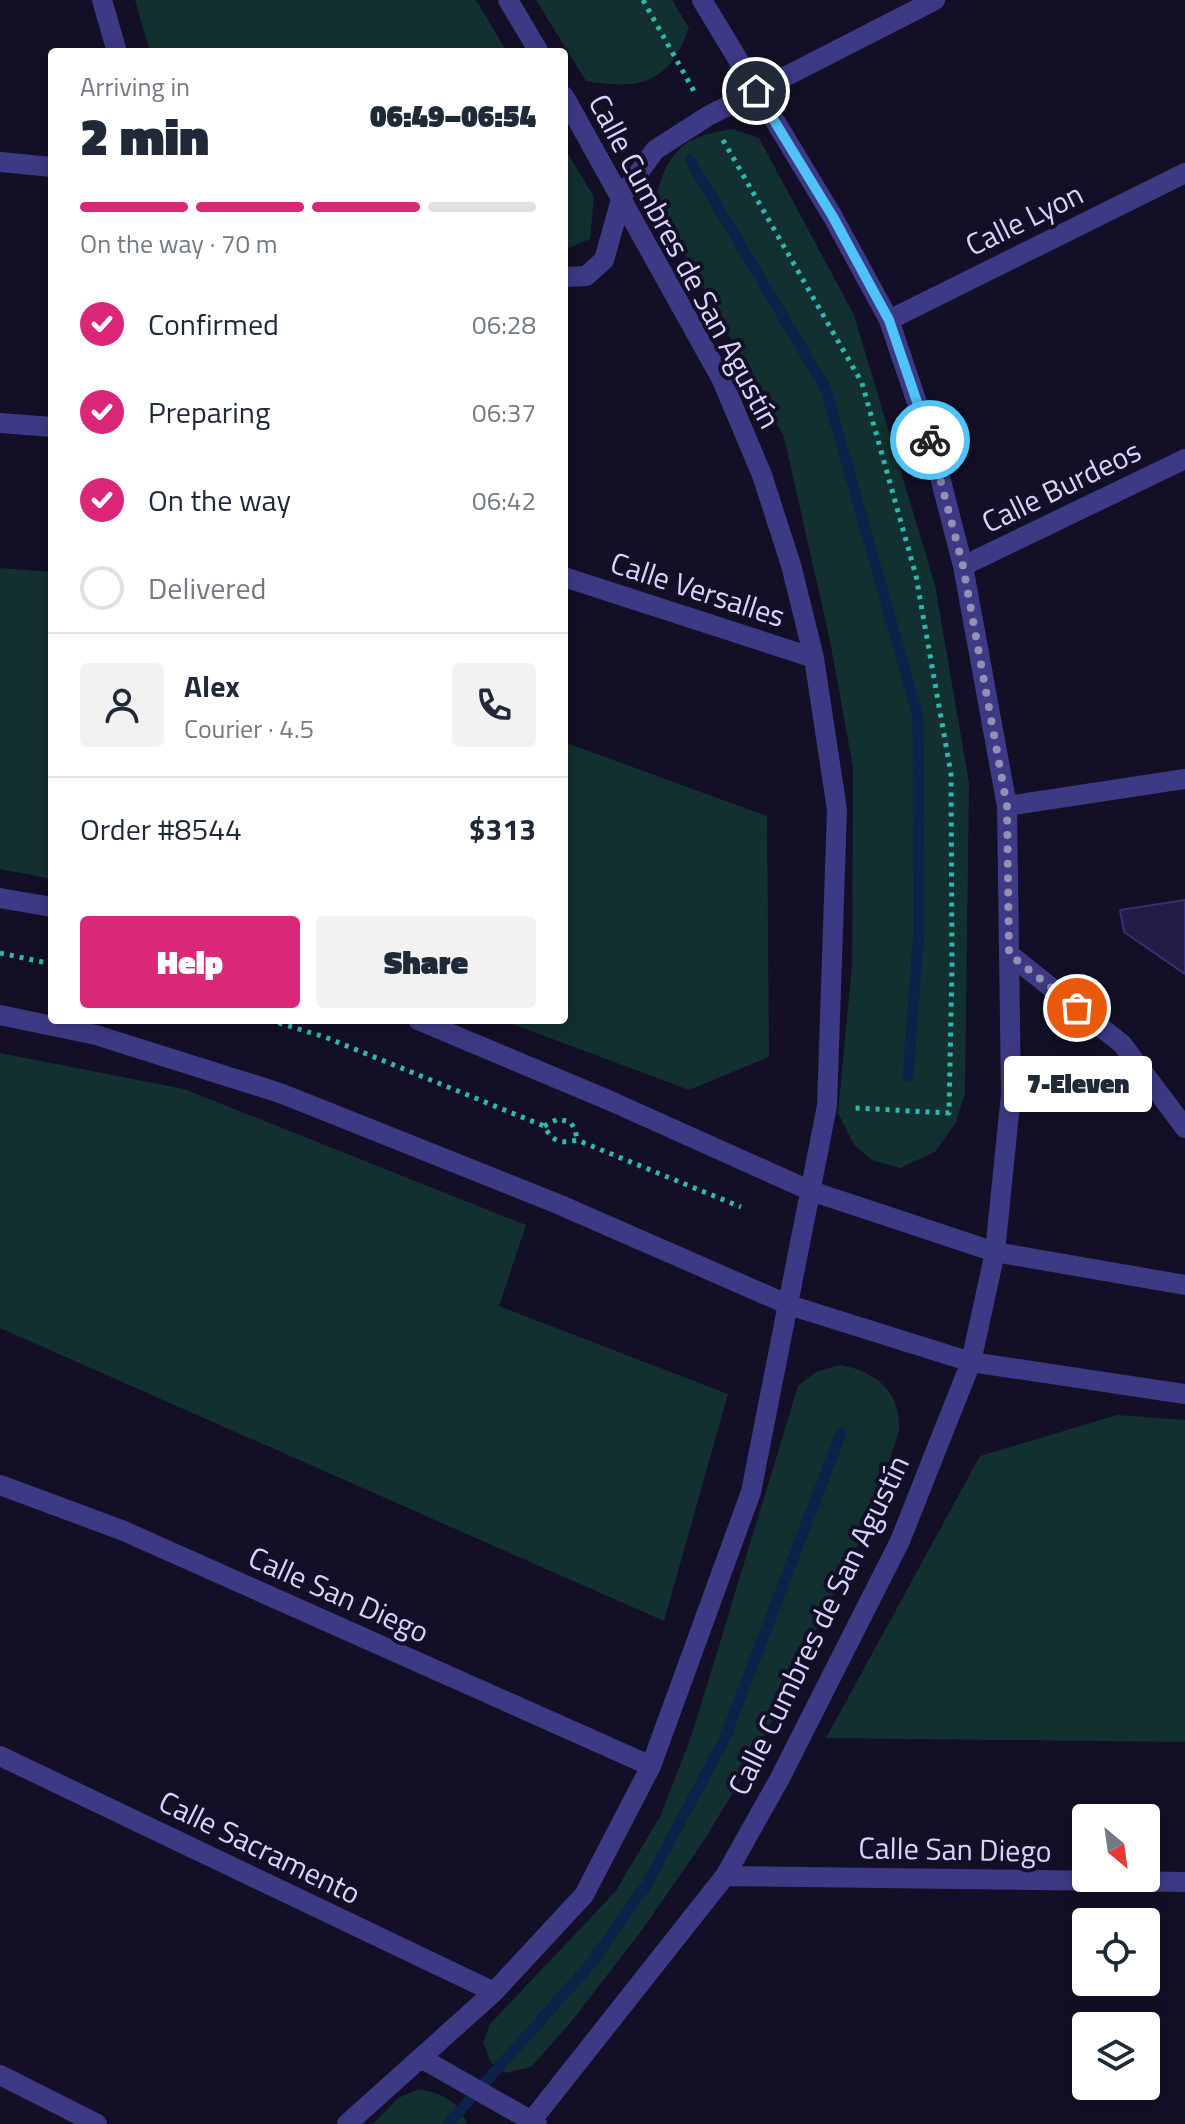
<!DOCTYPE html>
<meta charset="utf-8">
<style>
body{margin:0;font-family:"Titillium Web",sans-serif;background:#f2f2f3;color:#1f2937;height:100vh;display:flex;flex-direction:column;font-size:30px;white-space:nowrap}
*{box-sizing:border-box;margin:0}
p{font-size:26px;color:#747a83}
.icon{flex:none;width:44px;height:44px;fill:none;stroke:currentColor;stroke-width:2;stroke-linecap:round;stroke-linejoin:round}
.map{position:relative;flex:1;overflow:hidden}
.details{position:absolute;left:48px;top:48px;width:520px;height:976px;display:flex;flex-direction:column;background:#fff;border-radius:8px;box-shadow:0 4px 20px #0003}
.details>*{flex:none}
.needle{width:52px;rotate:151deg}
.buttons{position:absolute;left:1072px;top:1804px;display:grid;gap:16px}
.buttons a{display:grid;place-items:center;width:88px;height:88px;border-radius:8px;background:#fff;box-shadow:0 4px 20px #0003;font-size:40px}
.pin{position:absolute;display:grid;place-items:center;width:68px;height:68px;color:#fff;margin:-34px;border:4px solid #fff;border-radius:50%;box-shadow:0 2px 8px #0007}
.courier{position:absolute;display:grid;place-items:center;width:80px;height:80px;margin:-40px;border:6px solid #4fc3f7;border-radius:50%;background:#fff;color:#222;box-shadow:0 2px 10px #0007}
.bubble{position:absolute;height:56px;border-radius:8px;background:#fff;box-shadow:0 4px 20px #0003;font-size:26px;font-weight:800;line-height:56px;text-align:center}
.head em{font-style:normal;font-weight:800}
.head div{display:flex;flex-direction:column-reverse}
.head{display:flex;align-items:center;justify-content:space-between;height:136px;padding:0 32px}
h1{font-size:52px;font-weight:800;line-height:60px}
.bar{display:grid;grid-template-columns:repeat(4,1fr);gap:12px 8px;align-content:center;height:96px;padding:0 32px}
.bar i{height:10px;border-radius:6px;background:#e0e1e3}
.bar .current{background:#db2777}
.bar p{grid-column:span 4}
.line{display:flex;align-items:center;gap:20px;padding:0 32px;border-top:2px solid #e0e1e3}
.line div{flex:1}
.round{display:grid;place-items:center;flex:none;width:84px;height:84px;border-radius:8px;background:#f2f2f3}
ol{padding:0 32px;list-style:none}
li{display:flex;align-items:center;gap:24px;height:88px}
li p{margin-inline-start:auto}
li .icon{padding:8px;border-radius:50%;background:#db2777;color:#fff;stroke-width:4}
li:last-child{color:#747a83}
li i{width:44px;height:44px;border:4px solid #e0e1e3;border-radius:50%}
.action{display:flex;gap:16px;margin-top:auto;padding:16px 32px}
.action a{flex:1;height:92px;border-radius:8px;background:#db2777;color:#fff;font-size:32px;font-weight:800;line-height:92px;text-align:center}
.action a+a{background:#f2f2f3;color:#1f2937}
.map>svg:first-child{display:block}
.green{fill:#12302f}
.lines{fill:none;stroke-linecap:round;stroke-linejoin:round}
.stream{stroke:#0c2248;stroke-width:11}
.building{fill:#241b47;stroke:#3b2d73;stroke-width:2}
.path{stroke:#2fb8b0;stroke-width:5;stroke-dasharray:4 6;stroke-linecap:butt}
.minor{stroke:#3d3a85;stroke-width:20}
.done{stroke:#948fb3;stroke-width:8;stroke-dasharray:0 14.4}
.route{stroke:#4fc3f7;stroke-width:10}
.labels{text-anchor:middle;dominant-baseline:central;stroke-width:8;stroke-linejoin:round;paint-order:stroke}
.street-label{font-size:30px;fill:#d9d4ff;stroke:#130f26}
</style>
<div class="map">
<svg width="1185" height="2124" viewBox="0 0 1185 2124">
<rect width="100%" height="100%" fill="#130f26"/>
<path class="green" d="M135,0H476L507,52H150Z
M536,0H672L689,28C668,84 642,90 586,81Z
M733,129L759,138L854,315L935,585L969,783L965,1093L955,1124L935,1152L900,1168L872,1160L854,1145L838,1113L852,965L853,767L830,641L784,437L655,200C669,150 681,137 733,129Z
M564,147L594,197L590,239L564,250Z
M0,568L52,572V879L0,869Z
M564,742L767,816L769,1057L689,1090L501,1020H564Z
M0,1053L184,1089L526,1225L499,1306L728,1394L664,1621L0,1328Z
M841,1365C877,1372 901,1392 899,1431L870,1520L751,1763L703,1842L642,1930L571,2022L531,2067L506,2073L491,2063L483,2043L490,2024L615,1892L661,1815L692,1734L798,1386L816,1372Z
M1117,1415L1185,1420V1742L826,1738L980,1456Z
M419,2089C443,2094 458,2100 467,2124H373L398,2098Z"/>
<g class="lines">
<path class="stream" d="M690,160L826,389L918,717L919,930L908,1077
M448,2124L589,1966L647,1884L724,1740L841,1433"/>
</g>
<path class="building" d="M1185,900V974L1124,932L1120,910Z"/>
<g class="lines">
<path class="path" d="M643,0L695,93
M723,140L862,383L916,576L951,774L952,967L949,1113L855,1108
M0,953L52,964
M269,1020L325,1037L544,1126C553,1142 560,1144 577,1140L741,1207
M544,1126L558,1119L570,1122L575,1129L577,1140"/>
<path class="minor" d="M102,0L117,52
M508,0L539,52
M0,162L52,167
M564,277L586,276L604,260L622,196L655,150L708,116L935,0
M889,320L1185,173
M0,423L52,427
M963,566L1185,459
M564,577L814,658
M1007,806L1185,779
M0,898L52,907
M1009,954L1122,1044L1185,1128
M0,1015L96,1035L280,1093L558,1204L789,1305L971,1362L1185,1394
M418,1020L606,1099L811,1191L995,1252L1185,1285
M0,1485L124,1531L651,1766
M0,1756L494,1992
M725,1876L1185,1882
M421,2058L537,2124
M0,2075L97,2124
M347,2124L494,1992L584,1895L651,1766L751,1492L827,1106L837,810L814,658L791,565L762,475L722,380L564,96
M529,2124L725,1876L779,1780L900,1541L971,1362L995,1252L1011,1094L1007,806L963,566L933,450L889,320L833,217L702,0"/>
</g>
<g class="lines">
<path class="done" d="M930,440L963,566L1007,806L1009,954L1077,1008"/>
<path class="route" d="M756,91L833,217L889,320L930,440"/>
</g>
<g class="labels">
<g class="street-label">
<text transform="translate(1024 219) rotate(-26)">Calle Lyon</text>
<text transform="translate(685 261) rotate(62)">Calle Cumbres de San Agustín</text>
<text transform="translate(1061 486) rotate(-26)">Calle Burdeos</text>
<text transform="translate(698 589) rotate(18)">Calle Versalles</text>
<text transform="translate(339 1594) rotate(24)">Calle San Diego</text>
<text transform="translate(818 1625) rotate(-64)">Calle Cumbres de San Agustín</text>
<text transform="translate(260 1847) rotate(26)">Calle Sacramento</text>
<text transform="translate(955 1849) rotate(1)">Calle San Diego</text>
</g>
</g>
</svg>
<div class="buttons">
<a><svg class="needle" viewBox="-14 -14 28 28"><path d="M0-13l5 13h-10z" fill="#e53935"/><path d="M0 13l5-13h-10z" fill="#747a83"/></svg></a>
<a><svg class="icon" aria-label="locate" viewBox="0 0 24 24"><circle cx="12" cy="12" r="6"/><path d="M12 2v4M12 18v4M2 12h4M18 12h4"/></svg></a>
<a><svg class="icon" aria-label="layers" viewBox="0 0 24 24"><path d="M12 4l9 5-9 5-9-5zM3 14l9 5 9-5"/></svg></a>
</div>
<div class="pin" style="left:1077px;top:1008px;background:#ea580c"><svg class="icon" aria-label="bag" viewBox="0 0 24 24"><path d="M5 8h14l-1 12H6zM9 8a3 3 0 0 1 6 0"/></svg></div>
<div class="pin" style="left:756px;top:91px;background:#1f2937"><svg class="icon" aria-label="home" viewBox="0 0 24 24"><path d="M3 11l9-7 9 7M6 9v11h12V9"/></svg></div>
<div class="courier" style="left:930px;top:440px"><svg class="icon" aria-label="bike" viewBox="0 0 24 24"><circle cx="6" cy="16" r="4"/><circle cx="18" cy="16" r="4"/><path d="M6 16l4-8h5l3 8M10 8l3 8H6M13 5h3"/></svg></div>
<div class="bubble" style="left:1004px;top:1056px;width:148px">7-Eleven</div>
<section class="details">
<div class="head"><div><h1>2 min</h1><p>Arriving in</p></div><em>06:49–06:54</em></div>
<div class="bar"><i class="current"></i><i class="current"></i><i class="current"></i><i></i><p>On the way · 70 m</p></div>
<ol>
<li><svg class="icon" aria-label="check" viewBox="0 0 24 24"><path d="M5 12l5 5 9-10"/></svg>Confirmed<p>06:28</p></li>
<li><svg class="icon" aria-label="check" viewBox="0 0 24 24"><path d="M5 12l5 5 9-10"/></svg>Preparing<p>06:37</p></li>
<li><svg class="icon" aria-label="check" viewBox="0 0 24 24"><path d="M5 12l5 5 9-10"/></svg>On the way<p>06:42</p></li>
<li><i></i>Delivered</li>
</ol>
<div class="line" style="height:144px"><a class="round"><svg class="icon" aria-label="person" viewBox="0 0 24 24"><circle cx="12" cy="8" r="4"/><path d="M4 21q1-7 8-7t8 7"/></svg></a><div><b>Alex</b><p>Courier · 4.5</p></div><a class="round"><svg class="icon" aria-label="phone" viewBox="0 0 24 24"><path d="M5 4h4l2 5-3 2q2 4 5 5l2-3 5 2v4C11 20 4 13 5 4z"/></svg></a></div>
<div class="line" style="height:104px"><div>Order #8544</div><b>$313</b></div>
<div class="action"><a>Help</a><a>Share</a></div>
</section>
</div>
